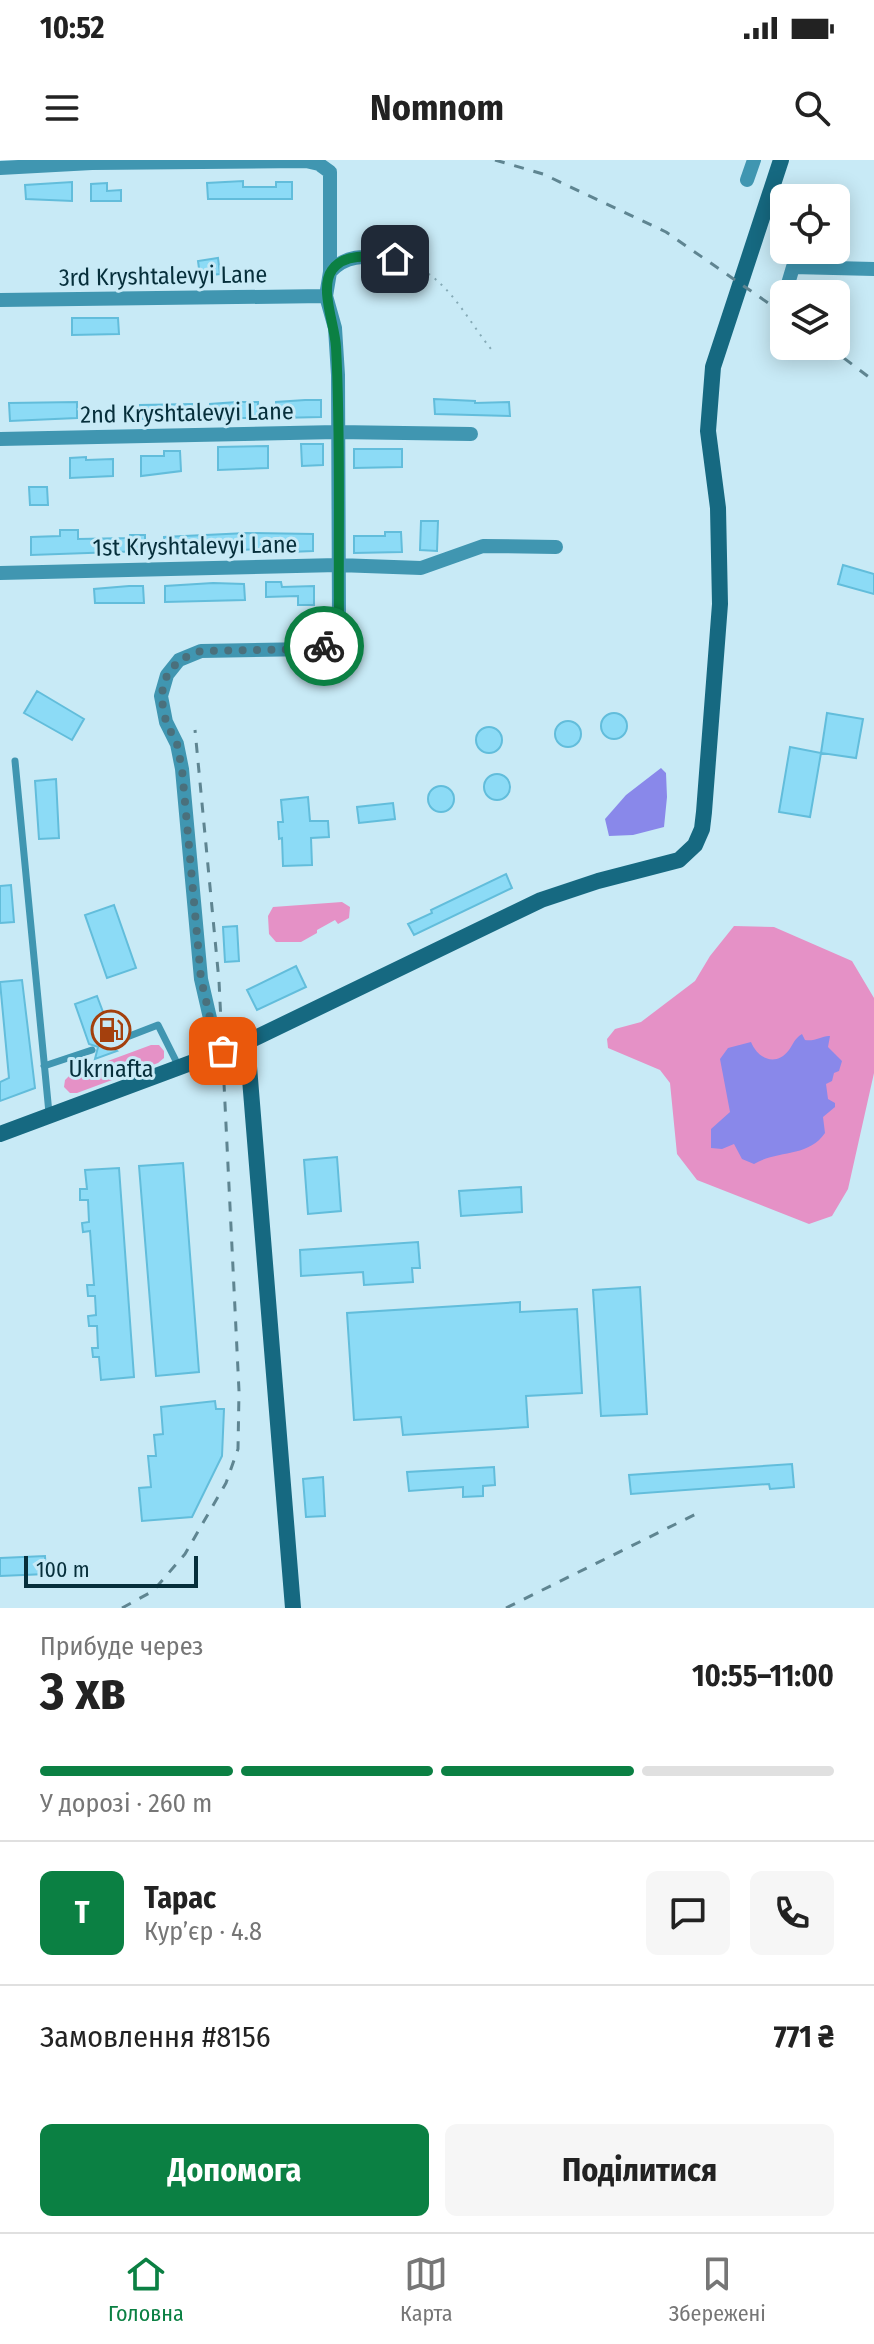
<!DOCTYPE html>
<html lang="uk">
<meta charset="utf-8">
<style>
body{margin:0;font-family:"Fira Sans Condensed",sans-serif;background:#f6f6f6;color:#222;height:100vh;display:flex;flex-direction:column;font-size:30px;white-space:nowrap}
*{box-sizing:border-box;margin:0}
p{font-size:26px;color:#767676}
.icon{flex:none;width:44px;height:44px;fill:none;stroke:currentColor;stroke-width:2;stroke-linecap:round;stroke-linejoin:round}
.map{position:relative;height:1448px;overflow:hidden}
.details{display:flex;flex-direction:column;background:#fff;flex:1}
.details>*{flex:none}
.controls{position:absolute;left:770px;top:24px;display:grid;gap:16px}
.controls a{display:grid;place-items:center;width:80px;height:80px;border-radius:12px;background:#fff;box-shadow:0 4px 20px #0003;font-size:40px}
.scale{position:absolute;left:24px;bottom:20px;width:174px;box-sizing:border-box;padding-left:8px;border:4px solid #062f3b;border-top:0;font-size:22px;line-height:28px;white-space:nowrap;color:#062f3b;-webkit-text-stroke:6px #c8eaf6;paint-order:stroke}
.pin{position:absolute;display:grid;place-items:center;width:68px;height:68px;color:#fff;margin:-34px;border-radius:16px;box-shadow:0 4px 12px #0006}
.courier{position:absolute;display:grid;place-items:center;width:80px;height:80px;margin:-40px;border:6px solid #0b8043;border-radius:50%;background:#fff;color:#222;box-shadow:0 2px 10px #0007}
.summary em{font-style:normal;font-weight:700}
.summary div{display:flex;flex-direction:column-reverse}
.summary{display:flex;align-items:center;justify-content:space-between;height:136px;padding:0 40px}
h1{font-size:52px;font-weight:700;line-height:60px}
.bar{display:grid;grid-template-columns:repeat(4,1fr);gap:12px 8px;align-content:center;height:96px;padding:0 40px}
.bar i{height:10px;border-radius:6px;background:#e0e0e0}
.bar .active{background:#0b8043}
.bar p{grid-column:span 4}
.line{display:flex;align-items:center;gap:20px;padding:0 40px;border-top:2px solid #e0e0e0}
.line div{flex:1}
.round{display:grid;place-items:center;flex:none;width:84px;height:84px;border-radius:12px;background:#f6f6f6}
.primary-button{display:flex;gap:16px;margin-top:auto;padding:16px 40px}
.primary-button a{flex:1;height:92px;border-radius:12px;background:#0b8043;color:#fff;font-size:32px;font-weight:700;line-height:92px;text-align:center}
.primary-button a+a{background:#f6f6f6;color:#222}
.status{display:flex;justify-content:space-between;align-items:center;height:56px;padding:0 40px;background:#fff;direction:ltr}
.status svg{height:22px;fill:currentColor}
header{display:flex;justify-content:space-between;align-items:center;height:104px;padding:0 40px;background:#fff;font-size:36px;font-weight:700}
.dock{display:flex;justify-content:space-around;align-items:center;height:112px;border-top:2px solid #e0e0e0;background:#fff;font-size:22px;color:#767676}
.dock a{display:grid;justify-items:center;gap:4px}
.dock .active{color:#0b8043}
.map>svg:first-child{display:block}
.green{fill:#e591c6}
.water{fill:#8988ea}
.building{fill:#8cdbf6;stroke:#62bddb;stroke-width:2}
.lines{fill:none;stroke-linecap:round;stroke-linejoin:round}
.path{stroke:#85aab6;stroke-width:2;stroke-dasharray:2 6;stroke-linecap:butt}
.lane{stroke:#4096b1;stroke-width:7}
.street{stroke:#4096b1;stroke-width:14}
.secondary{stroke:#166981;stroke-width:16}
.rail{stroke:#5f8591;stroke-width:3;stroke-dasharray:10 10;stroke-linecap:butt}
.done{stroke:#4a707c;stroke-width:8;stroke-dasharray:0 14.4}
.route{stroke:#0b8043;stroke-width:10}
.labels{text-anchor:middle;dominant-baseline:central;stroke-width:6;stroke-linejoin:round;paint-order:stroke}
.street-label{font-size:24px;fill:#062f3b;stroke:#c8eaf6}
.poi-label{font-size:24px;fill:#062f3b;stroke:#c8eaf6}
</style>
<div class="status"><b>10:52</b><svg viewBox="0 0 49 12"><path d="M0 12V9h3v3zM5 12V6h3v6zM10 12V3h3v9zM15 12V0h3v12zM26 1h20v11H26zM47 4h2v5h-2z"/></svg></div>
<header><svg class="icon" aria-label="menu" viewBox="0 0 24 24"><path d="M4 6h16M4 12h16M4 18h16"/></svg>Nomnom<svg class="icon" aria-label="search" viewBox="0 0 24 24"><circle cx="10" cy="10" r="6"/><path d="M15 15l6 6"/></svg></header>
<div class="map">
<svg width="874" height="1448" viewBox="0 0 874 1448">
<rect width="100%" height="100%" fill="#c8eaf6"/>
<path class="green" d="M342,742L350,747L349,758L338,764L335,760L317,770V773L301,782H276L269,774L268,756L273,747Z
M734,766L774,767L852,801L874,838V913L848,1029L832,1056L809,1064L697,1020L677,994L670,923L660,910L608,888L607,879L615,869L641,862L695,821L710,796Z
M151,885H159L164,891V898L158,903L77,933H70L64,927L65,920L70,915Z"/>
<path class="water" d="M661,608L666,613L667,637L664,667L633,675L609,676L605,659L626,635Z
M802,874L805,880C815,882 823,875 830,876L828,887L842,901L839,911L834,913L832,921L826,924L828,939L835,943V947L823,957L825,973C808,998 776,990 754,1004L742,999L734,984L722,989L711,988V969L730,952L720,899L728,888L751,882C758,899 776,907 789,890C794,883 794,879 802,874Z"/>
<path class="building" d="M243,21V27H276V22H292V39H208L207,23Z
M72,22V41L26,39L25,25Z
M107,23V31L121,30V41H91V24Z
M218,98L220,114L200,116L198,101Z
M72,158H118L119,174L72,175Z
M434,239L475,241V243L509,242L510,256L435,254Z
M305,240H321V257L277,258L276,242Z
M77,242V258L10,261L9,243Z
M237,242H258V258H210V244Z
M192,244L193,258L140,259V245Z
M301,284H323V305L302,306Z
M268,286V308L218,310V287Z
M354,289H402V307L354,308Z
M164,291H180L181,311L141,316V296H164Z
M86,297V300L113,299V316L70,318V298Z
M29,327H47L48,345H30Z
M421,361H438L437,391L420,390Z
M60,370H78V379L130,378V375H145V391L31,395V377L60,376Z
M385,372H401L402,392L354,393V376H385Z
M247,373L313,374V391L264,393V389L164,393V377Z
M843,405L874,414V434L838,424Z
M266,422H281L282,427L314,426V445H298V436L266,437Z
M213,423L244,424L245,440L165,442V426Z
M129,426H143L144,443H95L94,429Z
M37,531L84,559L72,580L24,553Z
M601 566a13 13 0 1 1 26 0a13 13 0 1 1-26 0Z
M827,553L863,559L856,598L821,593Z
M555 574a13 13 0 1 1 26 0a13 13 0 1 1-26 0Z
M476 580a13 13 0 1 1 26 0a13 13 0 1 1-26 0Z
M790,587L821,593L810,657L779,652Z
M484 627a13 13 0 1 1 26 0a13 13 0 1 1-26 0Z
M56,619L59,678L39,679L35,621Z
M428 639a13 13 0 1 1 26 0a13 13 0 1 1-26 0Z
M308,637L310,661H328L329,677L311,678L312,705L283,706L282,678L279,679L278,662H283L281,640Z
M393,643L395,659L359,663L357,647Z
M506,714L512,728L414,775L408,764L432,753L431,750Z
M11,725L14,762L0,763V726Z
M114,745L136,808L107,818L85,755Z
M237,766L239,801L225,802L223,767Z
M296,806L306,827L257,850L247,830Z
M22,820L35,928L0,941V922L9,918L0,822Z
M97,836L112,876L108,884L117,891L95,899L98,887L89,884L75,844Z
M337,997L341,1051L308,1054L304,1000Z
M183,1003L199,1212L156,1216L139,1006Z
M119,1008L134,1217L101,1220L99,1197H93L92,1188H98L97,1166H89L88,1156L96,1155L95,1136H88L87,1125H94L90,1071L83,1072L82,1063L89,1062L88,1040H80V1029H87L85,1010Z
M521,1027L522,1052L461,1056L459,1031Z
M418,1082L420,1108H412L413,1122L364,1125L363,1112L301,1116L300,1090Z
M640,1127L647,1254L601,1256L593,1130Z
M520,1142V1152L577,1149L582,1233L526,1236L528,1267L403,1275L401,1257L354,1260L347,1153Z
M215,1241L216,1249H224L222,1296L192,1357L142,1361L139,1328L151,1327L148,1296H156L154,1275L163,1274L161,1247Z
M792,1304L794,1327L770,1329L769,1324L631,1334L629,1315Z
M494,1307L495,1325L483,1326V1336L463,1337V1327L409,1331L407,1312Z
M323,1317L325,1356L306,1357L303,1319Z
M45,1396L46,1414L0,1416V1398Z"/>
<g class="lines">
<path class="path" d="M407,103C447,116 466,158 491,189"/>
<path class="lane" d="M15,601L49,953
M114,882L158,865L179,907
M44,906L92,890"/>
<path class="street" d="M0,8L92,3L306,1L319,4L330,12V112L326,136L335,168L338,215L339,462C335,479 329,485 312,489L201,491L179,500L167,515L161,536L166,562L177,584L182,609L201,819L218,893
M747,20L754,0
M330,112C348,92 369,97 395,99
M785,134L793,107L874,109
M0,140L326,136
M0,279L337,272L471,274
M0,413L338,405L421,408L483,386L556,387"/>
<path class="secondary" d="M247,882L293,1448
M0,974L247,882L541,740L598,721L679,700L695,685L702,669L704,652L720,444L718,348L708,271L713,207L781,0"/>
<path class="rail" d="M495,0L543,14L666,72L784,154
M828,186L874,221
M122,1448L153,1431L185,1394L226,1323L238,1289L239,1231L219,821L195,570
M506,1448L696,1354"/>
</g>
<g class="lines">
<path class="done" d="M223,891L218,893L201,819L182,609L177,584L166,562L161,536L167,515L179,500L201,491L312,489L324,486"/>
<path class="route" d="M324,486L336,474L339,462C338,370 341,278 336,187C335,165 319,128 332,110C345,91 375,97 395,99"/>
</g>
<defs>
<symbol id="fuel-ring" viewBox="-11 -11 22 22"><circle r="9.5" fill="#c8eaf6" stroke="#a4400d" stroke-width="1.5"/><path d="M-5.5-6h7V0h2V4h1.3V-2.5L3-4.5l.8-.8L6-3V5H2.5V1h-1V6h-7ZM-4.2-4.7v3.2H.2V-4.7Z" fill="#a4400d"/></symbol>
</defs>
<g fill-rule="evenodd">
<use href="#fuel-ring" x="89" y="848" width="44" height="44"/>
</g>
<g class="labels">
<g class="street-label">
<text transform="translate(163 116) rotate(-1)">3rd Kryshtalevyi Lane</text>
<text transform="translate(187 253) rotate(-1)">2nd Kryshtalevyi Lane</text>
<text transform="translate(195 386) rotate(-1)">1st Kryshtalevyi Lane</text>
</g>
<g class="poi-label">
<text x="111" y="909">Ukrnafta</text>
</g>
</g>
</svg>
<div class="controls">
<a><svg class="icon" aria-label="locate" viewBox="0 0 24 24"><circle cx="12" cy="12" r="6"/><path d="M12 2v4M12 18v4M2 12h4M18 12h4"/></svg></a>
<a><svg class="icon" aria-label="layers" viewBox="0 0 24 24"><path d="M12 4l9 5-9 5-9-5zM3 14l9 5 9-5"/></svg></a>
</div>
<div class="scale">100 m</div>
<div class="pin" style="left:223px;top:891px;background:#ea580c"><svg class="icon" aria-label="bag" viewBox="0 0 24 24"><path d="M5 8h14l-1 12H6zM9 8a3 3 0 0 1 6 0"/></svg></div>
<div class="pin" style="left:395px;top:99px;background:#1f2937"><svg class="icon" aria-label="home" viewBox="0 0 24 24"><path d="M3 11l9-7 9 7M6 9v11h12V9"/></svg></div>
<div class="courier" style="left:324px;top:486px"><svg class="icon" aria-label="bike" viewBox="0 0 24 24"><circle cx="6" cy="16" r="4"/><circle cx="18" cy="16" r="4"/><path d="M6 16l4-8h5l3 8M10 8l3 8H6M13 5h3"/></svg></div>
</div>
<section class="details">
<div class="summary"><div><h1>3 хв</h1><p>Прибуде через</p></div><em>10:55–11:00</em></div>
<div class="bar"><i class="active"></i><i class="active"></i><i class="active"></i><i></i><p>У дорозі · 260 m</p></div>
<div class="line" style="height:144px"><b class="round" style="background:#0b8043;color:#fff">Т</b><div><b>Тарас</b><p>Кур’єр · 4.8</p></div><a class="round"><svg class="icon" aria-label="chat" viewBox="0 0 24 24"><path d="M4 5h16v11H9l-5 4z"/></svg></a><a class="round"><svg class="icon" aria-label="phone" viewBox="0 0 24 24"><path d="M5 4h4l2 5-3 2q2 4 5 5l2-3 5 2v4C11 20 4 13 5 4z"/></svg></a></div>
<div class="line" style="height:104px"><div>Замовлення #8156</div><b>771 ₴</b></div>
<div class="primary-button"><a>Допомога</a><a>Поділитися</a></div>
</section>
<nav class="dock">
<a class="active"><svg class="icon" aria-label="home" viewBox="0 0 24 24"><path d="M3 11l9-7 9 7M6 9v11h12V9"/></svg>Головна</a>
<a><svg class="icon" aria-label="map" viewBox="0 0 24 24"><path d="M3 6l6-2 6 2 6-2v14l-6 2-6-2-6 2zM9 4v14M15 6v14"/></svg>Карта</a>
<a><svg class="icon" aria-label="saved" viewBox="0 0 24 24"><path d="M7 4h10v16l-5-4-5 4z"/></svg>Збережені</a>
</nav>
